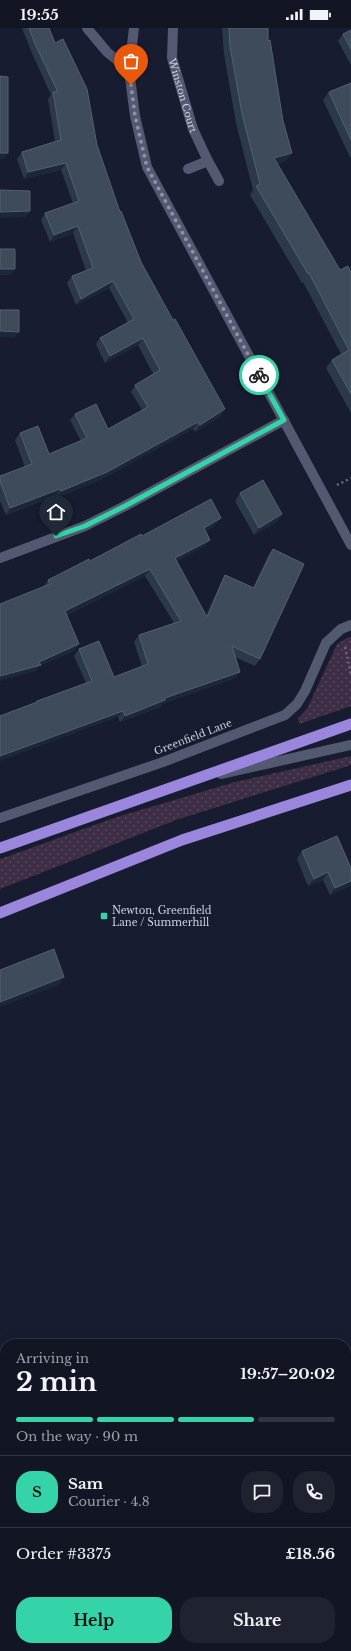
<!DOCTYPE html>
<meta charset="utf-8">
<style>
body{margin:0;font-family:"Libre Baskerville",serif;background:#1f2231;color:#f1f3f6;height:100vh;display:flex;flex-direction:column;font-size:15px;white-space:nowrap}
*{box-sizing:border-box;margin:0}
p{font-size:13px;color:#9c9fa6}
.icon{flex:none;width:22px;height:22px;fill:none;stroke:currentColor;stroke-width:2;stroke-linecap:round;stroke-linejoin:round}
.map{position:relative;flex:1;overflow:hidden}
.details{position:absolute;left:0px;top:1311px;width:351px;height:312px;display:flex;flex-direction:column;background:#121524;border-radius:16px 16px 0 0;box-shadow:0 2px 10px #0003,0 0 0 1px #313441}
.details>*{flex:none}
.pin{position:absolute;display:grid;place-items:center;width:34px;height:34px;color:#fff;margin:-41px -17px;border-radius:50% 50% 50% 0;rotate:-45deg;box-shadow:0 0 4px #0007}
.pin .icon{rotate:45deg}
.courier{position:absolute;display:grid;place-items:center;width:40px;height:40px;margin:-20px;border:3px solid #34d4a8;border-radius:50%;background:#fff;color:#222;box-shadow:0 1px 5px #0007}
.headline em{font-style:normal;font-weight:700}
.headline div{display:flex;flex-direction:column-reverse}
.headline{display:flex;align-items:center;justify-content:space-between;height:68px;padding:0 16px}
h1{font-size:26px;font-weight:700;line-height:30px}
.bar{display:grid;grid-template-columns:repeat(4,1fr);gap:6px 4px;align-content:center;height:48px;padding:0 16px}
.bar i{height:5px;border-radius:3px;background:#313441}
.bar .selected{background:#34d4a8}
.bar p{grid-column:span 4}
.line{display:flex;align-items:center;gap:10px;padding:0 16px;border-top:1px solid #313441}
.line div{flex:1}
.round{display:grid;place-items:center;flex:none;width:42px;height:42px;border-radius:16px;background:#1f2231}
.button{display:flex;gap:8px;margin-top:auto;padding:8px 16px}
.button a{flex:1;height:46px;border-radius:16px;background:#34d4a8;color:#111;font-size:16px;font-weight:700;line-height:46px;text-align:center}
.button a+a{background:#1f2231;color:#f1f3f6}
.status{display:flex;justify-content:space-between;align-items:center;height:28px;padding:0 20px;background:#121524;direction:ltr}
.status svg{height:11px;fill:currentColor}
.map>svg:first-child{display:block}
.grass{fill:url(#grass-dots)}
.water{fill:url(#water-waves)}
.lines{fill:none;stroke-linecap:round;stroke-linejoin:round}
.stream{stroke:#000710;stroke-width:7}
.path{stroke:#676b7c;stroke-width:2.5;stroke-dasharray:2 3;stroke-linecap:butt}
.service{stroke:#535971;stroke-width:10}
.minor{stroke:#535971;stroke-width:10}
.tertiary{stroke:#535971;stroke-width:10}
.trunk{stroke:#9b86dd;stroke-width:11}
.wall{fill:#2b3a4b}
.shaded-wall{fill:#1c273a}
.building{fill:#3d4b5b;stroke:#546070}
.done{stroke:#8e92a2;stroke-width:4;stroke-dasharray:0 7.2}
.route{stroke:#34d4a8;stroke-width:5}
.poi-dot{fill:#34d4a8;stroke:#181c30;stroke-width:1.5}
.labels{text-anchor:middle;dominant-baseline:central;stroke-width:4;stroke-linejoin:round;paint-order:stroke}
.street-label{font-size:10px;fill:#ced1df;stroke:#181c30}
.poi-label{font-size:10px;fill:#ced1df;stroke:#181c30;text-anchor:start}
</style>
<div class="status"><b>19:55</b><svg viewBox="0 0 49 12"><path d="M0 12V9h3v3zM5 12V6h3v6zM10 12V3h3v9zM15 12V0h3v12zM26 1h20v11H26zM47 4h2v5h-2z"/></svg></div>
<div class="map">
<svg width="351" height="1623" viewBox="0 0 351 1623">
<defs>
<pattern id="grass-dots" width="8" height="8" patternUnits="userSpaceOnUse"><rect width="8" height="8" fill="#3d2d45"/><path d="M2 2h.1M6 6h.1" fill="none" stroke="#584a5f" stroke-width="1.8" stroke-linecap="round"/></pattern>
<pattern id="water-waves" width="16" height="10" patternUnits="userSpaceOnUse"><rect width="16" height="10" fill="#000710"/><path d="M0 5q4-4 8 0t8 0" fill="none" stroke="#242a32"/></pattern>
</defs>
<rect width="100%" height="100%" fill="#181c30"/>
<path class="grass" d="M349,609H351V678L299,696L298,690L307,681L337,616Z
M351,728V737L176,792L0,861V831L117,789L235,754Z"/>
<path class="water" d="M253,1618H324L317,1623H255Z"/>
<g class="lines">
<path class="stream" d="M118,1618L119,1623"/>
<path class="path" d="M337,457L351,450
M345,619L351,646"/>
<path class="service" d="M87,0L107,24L129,42"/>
<g class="minor">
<path id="s1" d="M173,0L172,30L193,101L208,133L219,153"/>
<path d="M188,141L208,133"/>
<path d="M0,530L85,498L125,478L284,392"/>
<path d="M0,790L163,734L285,687L297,676L305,663L326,615L341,601L351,597"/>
</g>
<path class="tertiary" d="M134,0L129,42L135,88L147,139L351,517
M221,746L351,717"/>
<path class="trunk" d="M0,820L351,696
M0,885L182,812L351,757"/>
</g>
<path class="wall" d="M22,0H49L97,117L120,184L141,234L221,388L195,404L193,401L102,451L56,470V468L6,487L0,473V448L25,439L15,412L20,405L49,426L81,413L70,392L75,386L108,401L142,382L131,364L135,357L153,346L138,317L105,335L100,325L96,316L100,310L128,295L109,260L76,277L67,255L72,248L86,243L73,205L50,214L41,192L45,185L73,175L61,142L24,151L17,131L22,124L55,113L48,71L51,67L31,23Z
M222,0H268V13L286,133L277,136L340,242L351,245V385L326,340L332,332L341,326L303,254L302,255L250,167L253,162L236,95L224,26Z
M351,2V37L338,13L343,6Z
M351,55V129H350L323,72L329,64Z
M240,465L282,486L277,494L254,507L235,473Z
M216,497L206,503L210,512L205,518L177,533L206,588L221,554L225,547L253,560L268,528L273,521L260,631L255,638L235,629L240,644L235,650L162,676L161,679L120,694L118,689L35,675L37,673L86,655L74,628L79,621L114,649L142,638L134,614L139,607L174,595L145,548L67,587L74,623L39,638L36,643L44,558L48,552L90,533L142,508Z
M302,823L351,840V857L350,858L330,867L323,852L308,858L297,831Z"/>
<path class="shaded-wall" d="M0,125H8L4,131H0Z
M292,125L286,133L268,138L274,130Z
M66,135L61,142L24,151L28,144Z
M30,183L26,189L0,190V184Z
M78,198L73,205L50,214L54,207Z
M0,241H15L11,247H0Z
M113,253L109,260L76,277L81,271Z
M0,303L19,304L15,310L0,309Z
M143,310L138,317L105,335L110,328Z
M225,381L221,388L195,404L200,397Z
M198,394L193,401L102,451L56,470L61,463Z
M60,461L56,468L6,487L10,480Z
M282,486L277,494L254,507L259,500Z
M221,490L216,497L200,507L204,500Z
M210,512L205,518L171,537L175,530Z
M150,541L145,548L60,590L65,583Z
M79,616L74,623L39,638L36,643L0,653V648L39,634Z
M240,644L235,650L162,676L161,679L120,694L125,688L165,670Z
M123,683L118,689L0,733V728Z
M328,844L323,852L308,858L314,851Z
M351,853V857L350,858L330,867L335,860Z
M64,949L59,957L0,979V974Z"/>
<path class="building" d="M29,0H49L55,15L63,11L87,61L97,117L120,184L121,183L141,234L173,292L175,291L225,381L200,397L198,394L107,444L61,463L60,461L10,480L0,453V448L32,436L20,405L38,398L49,426L87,410L75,386L96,376L108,401L148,379L135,357L160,342L143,310L110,328L105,318L100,310L134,291L113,253L81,271L72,248L93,240L78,198L54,207L45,185L79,173L66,135L28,144L22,124L61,112L53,64H58L35,16Z
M229,0H268V13L270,12L283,93L292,125L274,130L340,242L348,238L351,245V366L332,332L349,322L309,245L308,246L256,158L260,156L242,86L230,18Z
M351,2V21L343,6Z
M0,48L8,49V125H0Z
M351,55V112L329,64Z
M0,162L30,163V183L0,184Z
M0,221H15V241H0Z
M0,282H19V304L0,303Z
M263,452L282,486L259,500L240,465Z
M211,471L221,490L204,500L210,512L175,530L207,589L225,547L254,560L273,521L304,536L260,631L232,618L240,644L165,670V672L125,688L123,683L0,728V688L37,674V673L92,653L79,621L99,613L114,649L148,636L139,607L181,593L150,541L65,583L79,616L39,634L41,637L0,648V576L50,556L48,552L89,531L90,533L141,506L142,508Z
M337,808L351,840V853L335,860L328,844L314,851L302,823Z
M54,921L64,949L0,974V942Z"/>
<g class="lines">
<path class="done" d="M131,57L135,88L147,139L259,347"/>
<path class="route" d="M56,508L85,498L125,478L284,392L259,347"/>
</g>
<rect class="poi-dot" x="100" y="884" width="8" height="8" rx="2"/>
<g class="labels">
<g class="street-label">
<text stroke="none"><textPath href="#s1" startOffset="69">Winston Court</textPath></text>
<text transform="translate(193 709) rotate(-21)">Greenfield Lane</text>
</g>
<g class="poi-label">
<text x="112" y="882">Newton, Greenfield<tspan x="112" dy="12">Lane / Summerhill</tspan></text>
</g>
</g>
</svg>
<div class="pin" style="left:131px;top:57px;background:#ea580c"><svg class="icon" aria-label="bag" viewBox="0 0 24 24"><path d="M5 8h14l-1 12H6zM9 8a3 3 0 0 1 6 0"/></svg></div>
<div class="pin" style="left:56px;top:508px;background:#1f2937"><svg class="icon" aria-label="home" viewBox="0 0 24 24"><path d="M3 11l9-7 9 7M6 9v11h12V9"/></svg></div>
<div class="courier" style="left:259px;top:347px"><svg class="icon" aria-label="bike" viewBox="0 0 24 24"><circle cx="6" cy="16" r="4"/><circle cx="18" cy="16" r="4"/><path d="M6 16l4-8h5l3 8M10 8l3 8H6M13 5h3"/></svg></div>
<section class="details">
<div class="headline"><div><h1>2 min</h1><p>Arriving in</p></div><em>19:57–20:02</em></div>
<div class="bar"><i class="selected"></i><i class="selected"></i><i class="selected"></i><i></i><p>On the way · 90 m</p></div>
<div class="line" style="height:72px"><b class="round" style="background:#34d4a8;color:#111">S</b><div><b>Sam</b><p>Courier · 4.8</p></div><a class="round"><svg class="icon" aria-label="chat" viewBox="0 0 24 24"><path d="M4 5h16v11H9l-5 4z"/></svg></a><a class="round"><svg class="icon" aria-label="phone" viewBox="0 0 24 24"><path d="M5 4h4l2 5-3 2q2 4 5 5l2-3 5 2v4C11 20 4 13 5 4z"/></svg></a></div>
<div class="line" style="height:52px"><div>Order #3375</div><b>£18.56</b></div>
<div class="button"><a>Help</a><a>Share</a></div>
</section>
</div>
